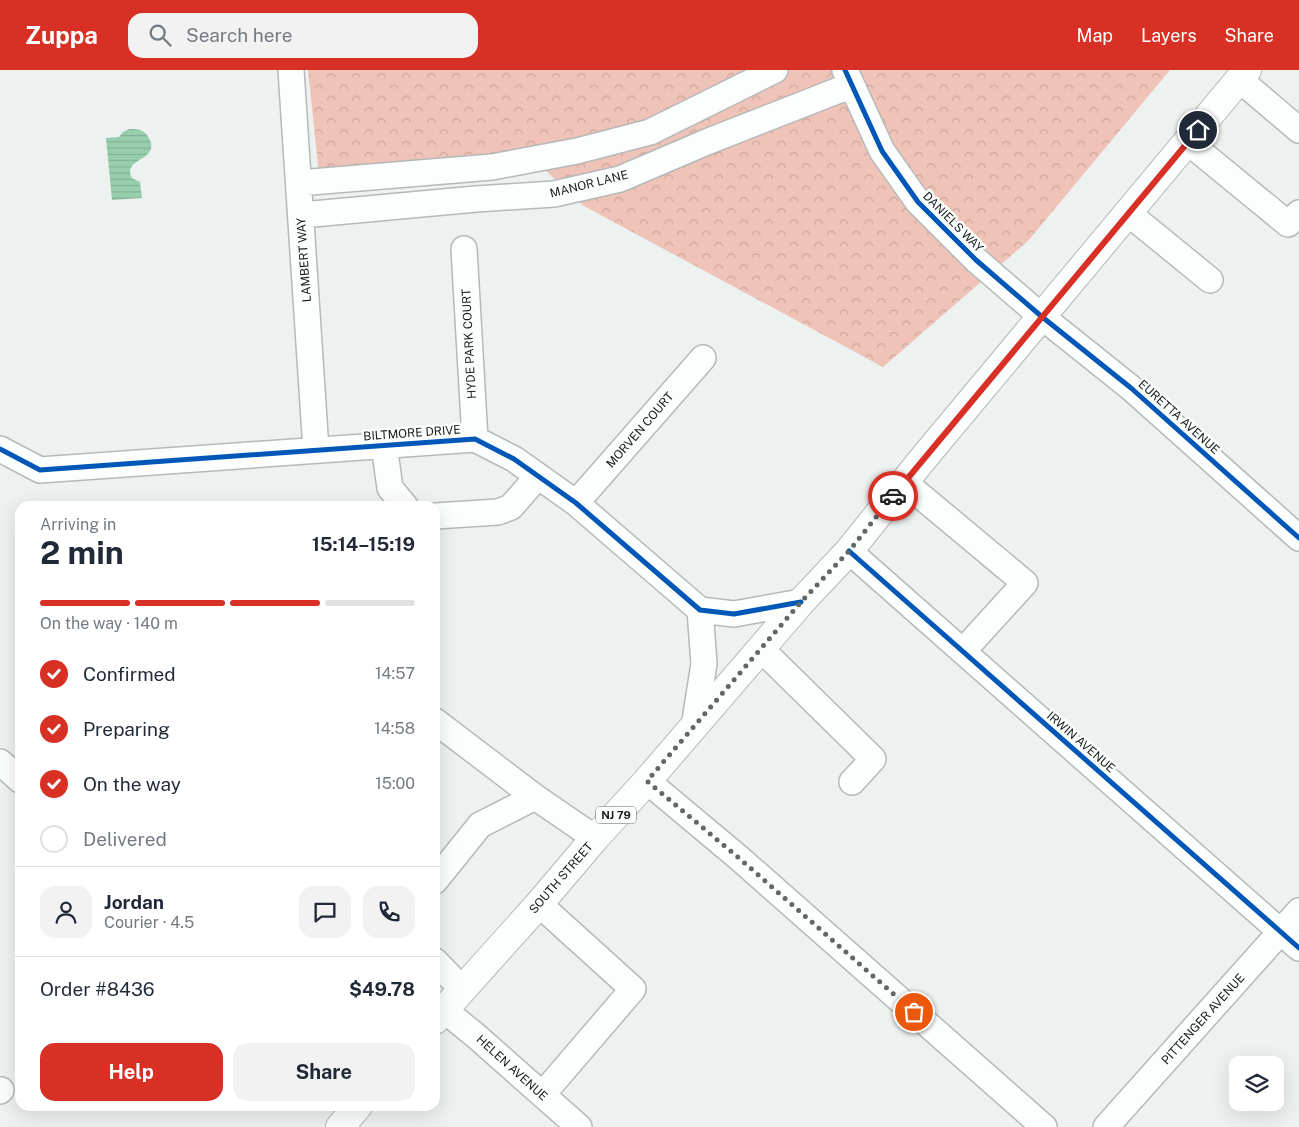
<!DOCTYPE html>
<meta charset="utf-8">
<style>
body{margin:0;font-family:"Public Sans",sans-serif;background:#f2f2f3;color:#1f2937;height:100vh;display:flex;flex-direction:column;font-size:19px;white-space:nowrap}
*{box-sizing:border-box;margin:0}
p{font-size:16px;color:#747a83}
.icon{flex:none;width:28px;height:28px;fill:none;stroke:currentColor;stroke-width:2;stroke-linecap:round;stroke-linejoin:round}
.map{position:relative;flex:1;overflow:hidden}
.side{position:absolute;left:15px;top:431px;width:425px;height:610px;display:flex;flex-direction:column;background:#fff;border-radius:15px;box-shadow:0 5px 20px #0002}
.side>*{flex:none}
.fabs{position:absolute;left:1229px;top:986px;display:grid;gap:10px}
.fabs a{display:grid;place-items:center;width:55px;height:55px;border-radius:10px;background:#fff;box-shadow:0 5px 20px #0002;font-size:25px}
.pin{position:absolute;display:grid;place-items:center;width:42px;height:42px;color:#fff;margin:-21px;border:2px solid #fff;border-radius:50%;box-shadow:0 1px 5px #0007}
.courier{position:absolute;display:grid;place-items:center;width:50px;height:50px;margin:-25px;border:4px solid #d93025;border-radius:50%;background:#fff;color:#222;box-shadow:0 1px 6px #0007}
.overview em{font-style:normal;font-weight:700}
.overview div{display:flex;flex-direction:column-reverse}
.overview{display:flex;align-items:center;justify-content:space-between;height:85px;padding:0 25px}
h1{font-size:32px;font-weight:700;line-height:38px}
.bar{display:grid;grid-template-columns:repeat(4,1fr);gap:8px 5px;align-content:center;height:60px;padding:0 25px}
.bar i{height:6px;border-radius:4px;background:#e0e1e3}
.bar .active{background:#d93025}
.bar p{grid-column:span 4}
.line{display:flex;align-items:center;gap:12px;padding:0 25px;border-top:1px solid #e0e1e3}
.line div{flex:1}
.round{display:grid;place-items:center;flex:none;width:52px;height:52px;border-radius:15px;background:#f2f2f3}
ol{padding:0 25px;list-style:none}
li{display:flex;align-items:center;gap:15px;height:55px}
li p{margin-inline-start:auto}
li .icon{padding:5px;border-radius:50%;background:#d93025;color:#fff;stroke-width:4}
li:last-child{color:#747a83}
li i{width:28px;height:28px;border:2px solid #e0e1e3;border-radius:50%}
.cta{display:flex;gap:10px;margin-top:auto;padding:10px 25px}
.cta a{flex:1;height:58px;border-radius:15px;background:#d93025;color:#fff;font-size:20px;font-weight:700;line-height:58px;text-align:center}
.cta a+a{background:#f2f2f3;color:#1f2937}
header{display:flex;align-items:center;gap:30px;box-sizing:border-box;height:70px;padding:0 25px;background:#d93025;color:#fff}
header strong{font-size:24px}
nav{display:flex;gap:28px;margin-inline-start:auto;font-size:18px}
.search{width:350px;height:45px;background:#f2f2f3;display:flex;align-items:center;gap:12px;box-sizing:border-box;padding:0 18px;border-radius:15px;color:#747a83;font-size:19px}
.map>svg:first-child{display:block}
.forest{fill:url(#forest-crowns)}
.water{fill:url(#water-rules)}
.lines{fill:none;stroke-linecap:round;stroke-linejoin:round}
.minor-casing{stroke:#b6b9b7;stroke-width:28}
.major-casing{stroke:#b6b9b7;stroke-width:30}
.minor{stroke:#fcfdfd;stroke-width:25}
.major{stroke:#fcfdfd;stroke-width:28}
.cycleway-casing{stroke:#fbfffc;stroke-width:8}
.cycleway{stroke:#0057b8;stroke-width:5}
.done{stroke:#636665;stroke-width:5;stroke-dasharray:0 9}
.route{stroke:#d93025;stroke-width:6}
.labels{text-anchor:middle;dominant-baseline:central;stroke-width:5;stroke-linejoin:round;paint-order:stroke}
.shield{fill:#fbfffc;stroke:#5d5f5e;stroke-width:1}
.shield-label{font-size:11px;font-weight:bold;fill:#191b1a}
.street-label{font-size:12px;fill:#191b1a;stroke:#fbfffc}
</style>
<header>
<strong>Zuppa</strong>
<div class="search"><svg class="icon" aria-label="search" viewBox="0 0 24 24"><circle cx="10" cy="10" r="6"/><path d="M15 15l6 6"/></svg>Search here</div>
<nav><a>Map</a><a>Layers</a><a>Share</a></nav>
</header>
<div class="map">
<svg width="1299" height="1057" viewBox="0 0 1299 1057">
<defs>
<pattern id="forest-crowns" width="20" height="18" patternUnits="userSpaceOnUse" patternTransform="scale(1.25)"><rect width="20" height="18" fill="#efc3b7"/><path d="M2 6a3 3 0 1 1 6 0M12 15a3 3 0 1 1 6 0" fill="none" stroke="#cca79d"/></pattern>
<pattern id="water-rules" width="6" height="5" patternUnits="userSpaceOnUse" patternTransform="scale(1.25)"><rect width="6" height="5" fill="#97cfad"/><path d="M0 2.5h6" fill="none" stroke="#82b194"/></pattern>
</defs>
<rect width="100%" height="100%" fill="#edf1ef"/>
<path class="forest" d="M308,0H1170L1028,171L883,297L584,136L545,100L320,114Z"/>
<path class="water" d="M129,59C136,59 142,59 147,65C161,84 138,88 132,96C129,100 130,104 132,108L140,112L142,128L112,130L106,68L119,67L123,62Z"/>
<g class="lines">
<defs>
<path id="minor" d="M291,0L316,380
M845,0L882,81L918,132L976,190L1041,246L1131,318L1299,468
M1239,9L1299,60
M1188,72L1288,154L1299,143
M299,113L492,97L577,81L650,62L775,0
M1128,143L1210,210
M302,145L476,129L554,124L620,109L709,71L852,15
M464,179L475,369
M384,375L390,418L405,436
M0,379L40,400L475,369L514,389L576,433L700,540L734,544L801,532
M904,412L1025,513L963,581
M576,433L703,288
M435,446L498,442L511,437L538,406
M849,481L1299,878
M761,579L873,689L852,712
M435,651L535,727
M694,657L704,594L700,540
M0,692L20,710
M647,711L739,788L1044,1057
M435,811L480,755L535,727L595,768
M539,834L633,919L543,1024
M435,891L462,919
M444,940L475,965L579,1057
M0,1021L1,1020
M1106,1057L1299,841"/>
<path id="major" d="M435,950L539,834L595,768L647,711L801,532L849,481L922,390L1247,0
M340,1057L358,1036"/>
</defs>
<use href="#minor" class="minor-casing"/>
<use href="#major" class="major-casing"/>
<use href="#minor" class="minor"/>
<use href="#major" class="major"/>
<defs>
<path id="cycleway" d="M845,0L882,81L918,132L976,190L1041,246L1131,318L1299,468
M0,379L40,400L475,369L514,389L576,433L700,540L734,544L801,532
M849,481L1299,878"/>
</defs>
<use href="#cycleway" class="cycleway-casing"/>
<use href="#cycleway" class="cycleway"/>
</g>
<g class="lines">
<path class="done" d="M893,426L849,481L801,532L647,711L739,788L914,942"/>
<path class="route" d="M893,426L1198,60"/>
</g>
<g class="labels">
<rect class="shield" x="596" y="736.5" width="40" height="17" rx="4"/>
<g class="shield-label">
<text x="616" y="745">NJ 79</text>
</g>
<g class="street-label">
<text transform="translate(589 114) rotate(-14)">MANOR LANE</text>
<text transform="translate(953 152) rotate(45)">DANIELS WAY</text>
<text transform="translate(304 190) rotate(-94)">LAMBERT WAY</text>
<text transform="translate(469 274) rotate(-93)">HYDE PARK COURT</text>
<text transform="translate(1179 347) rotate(42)">EURETTA AVENUE</text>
<text transform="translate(640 360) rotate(-49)">MORVEN COURT</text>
<text transform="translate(412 363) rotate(-4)">BILTMORE DRIVE</text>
<text transform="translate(1081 672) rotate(41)">IRWIN AVENUE</text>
<text transform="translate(561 808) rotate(-49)">SOUTH STREET</text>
<text transform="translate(1203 949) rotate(-48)">PITTENGER AVENUE</text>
<text transform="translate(512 998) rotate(42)">HELEN AVENUE</text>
</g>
</g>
</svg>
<div class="fabs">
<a><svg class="icon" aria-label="layers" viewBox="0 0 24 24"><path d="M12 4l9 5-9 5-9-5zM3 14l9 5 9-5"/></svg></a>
</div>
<div class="pin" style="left:914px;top:942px;background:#ea580c"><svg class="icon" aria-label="bag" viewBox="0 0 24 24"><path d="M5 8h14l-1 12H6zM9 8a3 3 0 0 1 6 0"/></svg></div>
<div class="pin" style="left:1198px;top:60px;background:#1f2937"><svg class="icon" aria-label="home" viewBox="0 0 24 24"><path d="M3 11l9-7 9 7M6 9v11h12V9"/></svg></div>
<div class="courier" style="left:893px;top:426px"><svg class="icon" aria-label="car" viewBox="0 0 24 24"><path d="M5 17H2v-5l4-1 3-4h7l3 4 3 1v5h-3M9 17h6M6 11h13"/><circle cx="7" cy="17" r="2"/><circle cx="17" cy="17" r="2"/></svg></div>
<section class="side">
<div class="overview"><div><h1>2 min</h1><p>Arriving in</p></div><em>15:14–15:19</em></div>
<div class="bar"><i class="active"></i><i class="active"></i><i class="active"></i><i></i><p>On the way · 140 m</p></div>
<ol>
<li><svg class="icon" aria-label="check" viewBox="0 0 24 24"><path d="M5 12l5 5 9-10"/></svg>Confirmed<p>14:57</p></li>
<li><svg class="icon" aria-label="check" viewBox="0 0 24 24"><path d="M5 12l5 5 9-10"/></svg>Preparing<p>14:58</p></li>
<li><svg class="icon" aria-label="check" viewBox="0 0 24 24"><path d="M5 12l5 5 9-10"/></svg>On the way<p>15:00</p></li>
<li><i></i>Delivered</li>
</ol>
<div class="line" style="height:90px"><a class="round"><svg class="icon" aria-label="person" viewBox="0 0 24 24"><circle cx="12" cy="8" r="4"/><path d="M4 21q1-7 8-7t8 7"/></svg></a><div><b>Jordan</b><p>Courier · 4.5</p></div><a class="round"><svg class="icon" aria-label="chat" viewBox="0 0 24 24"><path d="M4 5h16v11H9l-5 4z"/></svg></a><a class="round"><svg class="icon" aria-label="phone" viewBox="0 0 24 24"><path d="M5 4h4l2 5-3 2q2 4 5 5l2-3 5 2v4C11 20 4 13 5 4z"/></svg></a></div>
<div class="line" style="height:65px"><div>Order #8436</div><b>$49.78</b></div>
<div class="cta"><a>Help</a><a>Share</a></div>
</section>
</div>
